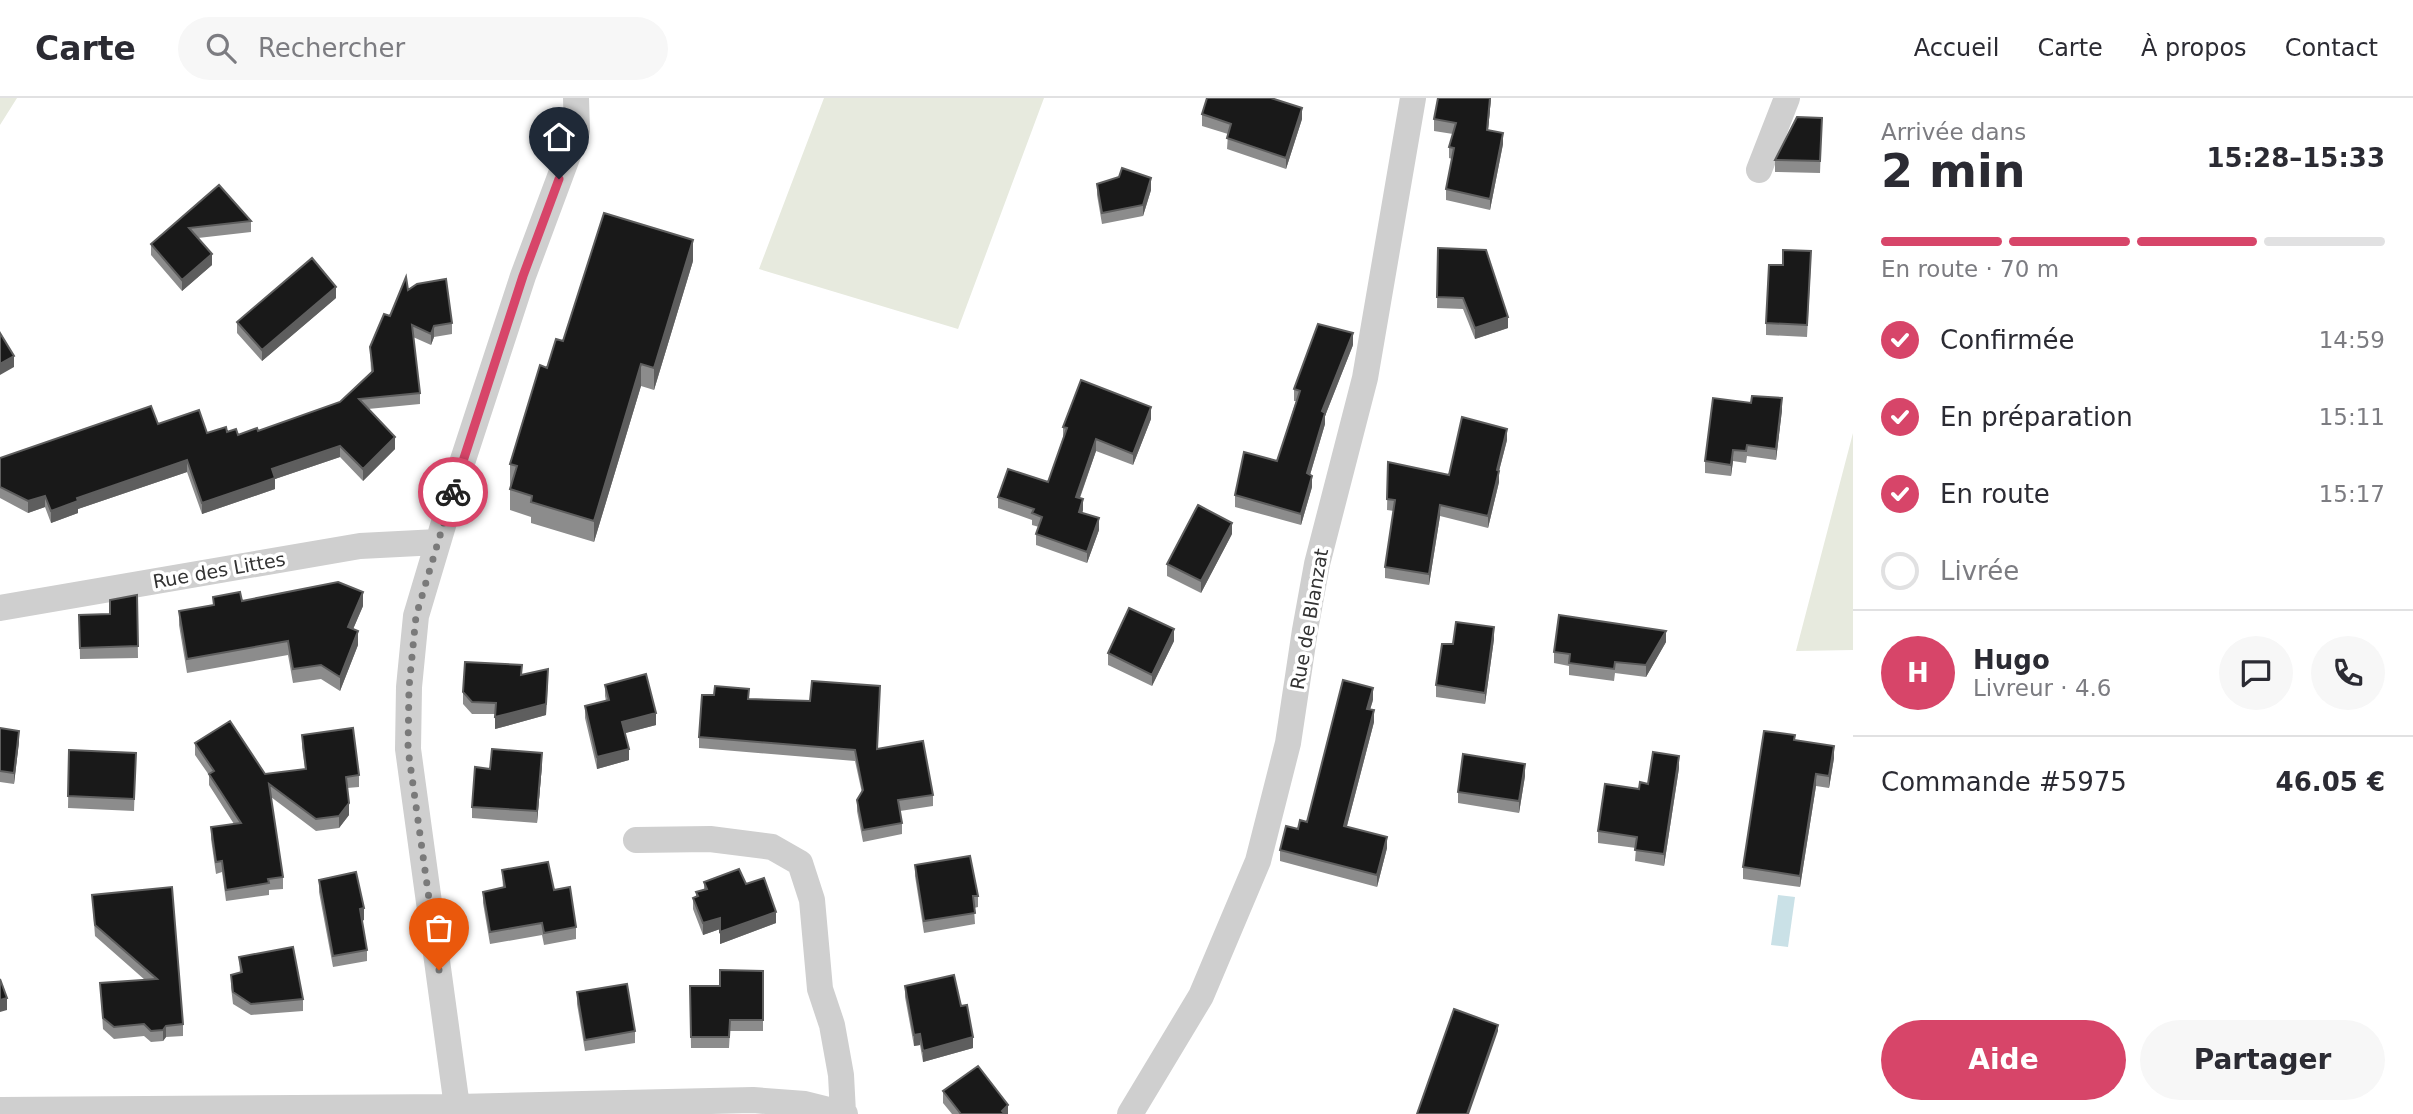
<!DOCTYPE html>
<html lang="fr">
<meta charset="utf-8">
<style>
body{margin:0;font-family:"DejaVu Sans",sans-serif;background:#f7f7f7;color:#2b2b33;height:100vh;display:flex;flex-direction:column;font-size:26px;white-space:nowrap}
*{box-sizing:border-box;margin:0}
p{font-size:23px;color:#7c7c81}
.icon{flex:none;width:38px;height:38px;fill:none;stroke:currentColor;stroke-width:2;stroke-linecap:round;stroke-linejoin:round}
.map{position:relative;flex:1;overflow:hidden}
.drawer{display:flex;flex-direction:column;background:#fff;width:560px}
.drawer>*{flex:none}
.pin{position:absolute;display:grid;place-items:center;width:60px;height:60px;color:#fff;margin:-72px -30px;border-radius:50% 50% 50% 0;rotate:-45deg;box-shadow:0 0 7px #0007}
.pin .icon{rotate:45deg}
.courier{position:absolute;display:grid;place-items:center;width:70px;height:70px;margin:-35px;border:5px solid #d74569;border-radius:50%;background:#fff;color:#222;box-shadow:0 2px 9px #0007}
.head em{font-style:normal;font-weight:600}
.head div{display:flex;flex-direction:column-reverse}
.head{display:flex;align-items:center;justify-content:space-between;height:119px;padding:0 28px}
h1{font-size:46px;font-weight:600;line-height:52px}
.bar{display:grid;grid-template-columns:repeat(4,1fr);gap:10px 7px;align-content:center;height:84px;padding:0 28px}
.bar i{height:9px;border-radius:5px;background:#e1e1e2}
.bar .current{background:#d74569}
.bar p{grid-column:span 4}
.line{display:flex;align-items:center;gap:18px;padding:0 28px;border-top:2px solid #e1e1e2}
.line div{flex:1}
.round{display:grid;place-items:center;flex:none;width:74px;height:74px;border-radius:37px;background:#f7f7f7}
ol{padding:0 28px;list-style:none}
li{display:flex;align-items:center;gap:21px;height:77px}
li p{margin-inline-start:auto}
li .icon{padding:7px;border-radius:50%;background:#d74569;color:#fff;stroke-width:4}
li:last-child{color:#7c7c81}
li i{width:38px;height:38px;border:4px solid #e1e1e2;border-radius:50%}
.primary-button{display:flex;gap:14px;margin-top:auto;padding:14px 28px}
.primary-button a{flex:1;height:80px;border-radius:42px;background:#d74569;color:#fff;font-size:28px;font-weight:600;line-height:80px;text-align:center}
.primary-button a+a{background:#f7f7f7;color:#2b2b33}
header{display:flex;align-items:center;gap:42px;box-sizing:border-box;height:98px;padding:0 35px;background:#fff;border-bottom:2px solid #e1e1e2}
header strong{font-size:33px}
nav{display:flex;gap:38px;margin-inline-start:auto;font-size:24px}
.search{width:490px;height:63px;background:#f7f7f7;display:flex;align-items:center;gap:18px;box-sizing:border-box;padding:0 24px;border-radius:38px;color:#7c7c81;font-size:26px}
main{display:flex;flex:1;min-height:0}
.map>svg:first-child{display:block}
.green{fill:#e7eade}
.water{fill:#cae1e7}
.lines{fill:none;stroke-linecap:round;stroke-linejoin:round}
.street{stroke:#cfcfcf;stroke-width:26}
.wall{fill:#8c8c8c}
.shaded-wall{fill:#5e5e5e}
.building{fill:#191919;stroke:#5e5e5e;stroke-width:2}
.done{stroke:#7a7a7a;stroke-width:7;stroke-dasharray:0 12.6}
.route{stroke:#d74569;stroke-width:9}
.labels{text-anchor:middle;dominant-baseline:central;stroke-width:7;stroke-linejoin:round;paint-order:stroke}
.street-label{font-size:19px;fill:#323232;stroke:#fff}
</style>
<header>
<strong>Carte</strong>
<div class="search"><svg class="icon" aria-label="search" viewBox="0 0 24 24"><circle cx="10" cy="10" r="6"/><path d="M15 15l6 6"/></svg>Rechercher</div>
<nav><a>Accueil</a><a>Carte</a><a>À propos</a><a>Contact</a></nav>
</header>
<main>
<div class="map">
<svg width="1853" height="1016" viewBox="0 0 1853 1016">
<rect width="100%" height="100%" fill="#fff"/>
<path class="green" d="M0,0H17L0,27Z
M824,0H1044L958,231L759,171Z
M1853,335V552L1796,553Z"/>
<path class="water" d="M1778,797L1795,799L1788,849L1771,847Z"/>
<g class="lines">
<path class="street" d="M1759,72L1787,0
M0,510L360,448L438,444
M636,742L710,741L772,749L800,765L812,802L820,891L832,927L841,977L843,1015
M0,1012L457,1009L753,1002L805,1006L845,1016
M458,1016L408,651L409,589L416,518L459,374L523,178L577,33L576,0
M1130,1016L1201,898L1258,763L1288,645L1305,532L1317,466L1365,280L1413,0"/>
</g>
<path class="wall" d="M1438,0H1491L1488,32L1503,46L1490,112L1446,102V91L1452,61L1449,60V49L1453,36L1434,33V21Z
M1202,16L1302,21L1286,71L1227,51L1228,36L1202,28Z
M1822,20L1820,75L1775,74V62Z
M1097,86L1151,92L1143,118L1102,126L1097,97Z
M219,87L251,123V134L198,140L212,167L182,193L151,157V146Z
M1438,150L1508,230L1475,241L1463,211L1437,210Z
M693,163L654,292L641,288L594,444L531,425V419L510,412V366L547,270L563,243Z
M1811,164L1807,239L1766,237V225Z
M408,192L452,225V236L434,239L431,247L413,239L420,295V306L368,311L395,351L363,383L340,359L275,381V391L202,416L187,374L78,411V415L51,425L45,409L28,415L0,400V360L158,326L207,335L227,334L238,337L258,333L340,304L371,274L370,249Z
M336,200L262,263L237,235V224Z
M1353,247L1325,318V326L1310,377L1312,389L1301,427L1235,409V397L1277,363L1296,303H1294V291Z
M1782,312L1776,362L1747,358L1746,365L1733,363L1731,378L1705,375V363Z
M1151,321L1133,367L1096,353L1080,400L1083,412L1082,415L1099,432L1087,465L1036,447V436L1039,429L1032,427V422L998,410V399L1048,384L1063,340V329Z
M1507,342L1499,373V384L1488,430L1440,418L1429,487L1385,480V469L1394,413L1387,412L1388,364L1449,377Z
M1232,436L1201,495L1167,478V466Z
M137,497L138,560L80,561L79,517L110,516Z
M213,499L242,503L363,508L353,531L358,547L340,593L321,581L293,585L288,557L187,575L179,527V513L213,507Z
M1494,541L1485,606L1436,599V587L1453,546Z
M1174,543L1152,588L1108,567V555Z
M1666,544L1646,579L1615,575L1614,583L1569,577V568L1554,565V554Z
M548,583L546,617L495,631V616H472L463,606V594Z
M605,587L656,627L625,635L629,662L597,671L585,620V608L606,603L605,598Z
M749,601L878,651L933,697V708L900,713L902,725V736L863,744L857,713V702L862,695L855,663L699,650V639Z
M1373,602L1370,611L1374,624L1347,728L1387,750L1377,789L1280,763V752L1298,731L1307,724Z
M0,630L19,644L14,686L0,684Z
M302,637L359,677V689L347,690L349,717L339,730L316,733L271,699L283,779V791L269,792V797L226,803L222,774L216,776L211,741V729L234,726L209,687V677L195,657V645L265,676L305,671L302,649Z
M1795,642L1834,660L1829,690L1816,688L1800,789L1743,781V769Z
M69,652L136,655L134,713L68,710Z
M542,667L537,725L472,720V709L490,671Z
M1679,670L1664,768L1635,763L1636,750L1598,745V733L1639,691Z
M1525,678L1519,715L1458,705V694Z
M915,767L978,798V809L974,810L975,826L924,835L915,778Z
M502,772L554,792L576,829V841L544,847L542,837L490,846L483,805V794L503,790Z
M319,782L364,822L362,823L367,852V863L333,869L319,794Z
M704,784L746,786L776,825L720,846V831L703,837L693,811V800L696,799V794L704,791Z
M172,789L183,926V938L166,939L163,943L151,944L144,938L114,941L103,931L100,885L145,882L95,838L92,797Z
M239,859L303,901V913L251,917L233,906L231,889V877L240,875Z
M763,873V933H730L729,950H691L690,888H720Z
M905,888L961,908L973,950L923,964L920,947L914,948L905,899Z
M577,894L635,933V945L585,953L577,906Z
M943,993L1008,1016H952L943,1005Z"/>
<path class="shaded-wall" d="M1490,0H1491L1487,43V32Z
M1302,10V21L1286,71V60Z
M1503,35V46L1490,112V101Z
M1151,80V92L1143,118V107Z
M693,142V163L654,292V270Z
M212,156V167L182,193V182Z
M336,189V200L262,263V252Z
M1508,219V230L1475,241V230Z
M434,228V239L431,247V236Z
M1353,235V247L1325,318V326L1307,387V375L1322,313Z
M14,258V269L0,277V266Z
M641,266V288L594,444V423Z
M1782,300V312L1776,362V351Z
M1151,309V321L1133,367V356Z
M1507,331V342L1499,373V384L1488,430V418L1497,372Z
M395,339V351L363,383V371Z
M1096,341V353L1076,410V399Z
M340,348V359L275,381V391L202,416V405L272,371Z
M1733,352V363L1731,378V367Z
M187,362V374L78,411V415L51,425V413L77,400Z
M1312,378V389L1301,427V416Z
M45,398V409L28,415V403Z
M1083,401V412L1079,425V414Z
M1440,407V418L1429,487V476Z
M1099,420V432L1087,465V454Z
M1232,425V436L1201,495V483Z
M363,494V508L348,543V529Z
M1494,529V541L1485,606V595Z
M1174,531V543L1152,588V577Z
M358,533V547L340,593V579Z
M1666,533V544L1646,579V567Z
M548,571L546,617L495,631V619Z
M1373,590V602L1367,622V611Z
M1374,612V624L1344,739V728Z
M656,615V627L622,636V624Z
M19,633V644L14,686V675Z
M1834,648V660L1829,690V678Z
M629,651V662L597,671V659Z
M542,655V667L537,725V713Z
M1679,658V670L1664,768V756Z
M1525,666V678L1519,715V703Z
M1816,676V688L1800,789V778Z
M349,705V717L339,730V718Z
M1387,739V750L1377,789V777Z
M364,810V822L360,823V811Z
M776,814V825L720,846V834Z
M720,820V831L703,837V825Z
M7,900V912L0,914V902Z
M1498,927V933L1469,1016H1467Z
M166,928V939L163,943V932Z
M920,936V947L914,948V937Z
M973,939V950L923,964V953Z
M1008,1007V1016H1002V1013Z"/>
<path class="building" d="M1207,0H1271L1302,10L1286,60L1227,40L1231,26L1202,16Z
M1438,0H1490L1487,32L1503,35L1490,101L1446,91L1454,50L1449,49L1456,25L1434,21Z
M1797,19L1822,20L1820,63L1775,62Z
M1122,70L1151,80L1143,107L1102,115L1097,86L1119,79Z
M219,87L251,123L189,130L212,156L182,182L151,146Z
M604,115L693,142L654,270L641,266L594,423L531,404L532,398L510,391L517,368L510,366L540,267L547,270L556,241L563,243Z
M1438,150L1486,152L1508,219L1475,230L1463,200L1437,199Z
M1783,152L1811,153L1807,227L1766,225L1769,167H1783Z
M312,160L336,189L262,252L237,224Z
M406,179L408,192L417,186L446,181L452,225L434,228L431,236L412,227L420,295L359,301L395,339L363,371L340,348L272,371L275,380L202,405L187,362L77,400L78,403L51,413L45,398L28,403L0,389V360L151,308L158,326L199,312L207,335L226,329L227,334L236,331L238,337L257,330L258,333L340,304L373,273L370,249L384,216L390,218Z
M1318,226L1353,235L1322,313L1325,315L1307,375L1312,378L1301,416L1235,397L1244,354L1277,363L1300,293L1294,291Z
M0,235L14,258L0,266Z
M1081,282L1151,309L1133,356L1096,341L1076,399L1083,401L1079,414L1099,420L1087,454L1036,436L1042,419L1032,415L1034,411L998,399L1008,371L1048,384L1067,330L1063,329Z
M1752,298L1782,300L1776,351L1747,347L1746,353L1733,352L1731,367L1705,363L1713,300L1751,305Z
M1462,319L1507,331L1497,372L1499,373L1488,418L1440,407L1429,476L1385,469L1395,402L1387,401L1388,364L1449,377Z
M1198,407L1232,425L1201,483L1167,466Z
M338,484L363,494L348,529L358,533L340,579L321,567L293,571L288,543L187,561L179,513L214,507L213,499L240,494L242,503Z
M137,497L138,548L80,550L79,517L110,516V502Z
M1129,510L1174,531L1152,577L1108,555Z
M1559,517L1666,533L1646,567L1615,564L1614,571L1569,565L1570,556L1554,554Z
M1456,524L1494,529L1485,595L1436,587L1442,546H1453Z
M465,564L522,567L521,577L548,571L546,606L495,619L496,605L472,604L463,594Z
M646,576L656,615L622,624L629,651L597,659L585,608L609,602L605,587Z
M1343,582L1373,590L1367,611L1374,612L1344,728L1387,739L1377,777L1280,752L1286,728L1298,731L1300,722L1307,724Z
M812,583L880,588L877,651L923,643L933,697L898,702L902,725L863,732L857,702L863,692L855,652L699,639L702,597H714L715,588L749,591L748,601L810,603Z
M230,623L265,676L306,671L302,637L353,630L359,677L346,679L349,705L339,718L316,721L269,686L283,779L268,781L269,785L226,792L222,763L216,764L211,729L241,725L209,676L214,673L195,645Z
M0,630L19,633L14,675L0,673Z
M1764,633L1795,637L1794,642L1834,648L1829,678L1816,676L1800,778L1743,769Z
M492,651L542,655L537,713L472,709L475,669L490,671Z
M69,652L136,655L134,701L68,698Z
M1653,654L1679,658L1664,756L1635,752L1637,739L1598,733L1605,686L1639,691L1640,684L1648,686Z
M1463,656L1525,666L1519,703L1458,694Z
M970,758L978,798H973L975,815L924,823L915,767Z
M548,764L554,792L570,789L576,829L544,835L542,825L490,834L483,794L505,789L502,772Z
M739,771L746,786L764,780L776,814L720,834V820L703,825L693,800L698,798L696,794L707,791L704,784Z
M356,774L364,810L360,811L367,852L333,858L319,782Z
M172,789L183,926L166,928L163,932L151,933L144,926L114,929L103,920L100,885L157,881L95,827L92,797Z
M293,849L303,901L251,906L233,894L231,877L242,874L239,859Z
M720,872L763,873V922H730L729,939H691L690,888H720Z
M954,877L961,908L967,907L973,939L923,953L920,936L914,937L905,888Z
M0,881L7,900L0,902Z
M627,886L635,933L585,942L577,894Z
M1454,911L1498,927L1467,1016H1417Z
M978,968L1008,1007L1002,1013L1005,1016H961L943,993Z"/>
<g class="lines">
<path class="done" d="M439,872L408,651L409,589L416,518L453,394"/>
<path class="route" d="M453,394L523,178L559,81"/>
</g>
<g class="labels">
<g class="street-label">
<text transform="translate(219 472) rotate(-10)">Rue des Littes</text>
<text transform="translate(1309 521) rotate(-80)">Rue de Blanzat</text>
</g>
</g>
</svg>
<div class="pin" style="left:439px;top:872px;background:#ea580c"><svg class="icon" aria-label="bag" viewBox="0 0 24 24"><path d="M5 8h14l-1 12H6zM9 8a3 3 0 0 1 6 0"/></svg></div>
<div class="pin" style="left:559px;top:81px;background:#1f2937"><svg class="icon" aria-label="home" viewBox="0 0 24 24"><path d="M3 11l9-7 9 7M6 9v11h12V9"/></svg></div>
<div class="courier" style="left:453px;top:394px"><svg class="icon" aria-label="bike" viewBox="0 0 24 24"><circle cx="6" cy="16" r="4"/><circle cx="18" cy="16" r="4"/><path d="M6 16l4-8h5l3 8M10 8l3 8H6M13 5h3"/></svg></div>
</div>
<section class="drawer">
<div class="head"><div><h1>2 min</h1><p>Arrivée dans</p></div><em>15:28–15:33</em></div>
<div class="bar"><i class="current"></i><i class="current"></i><i class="current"></i><i></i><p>En route · 70 m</p></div>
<ol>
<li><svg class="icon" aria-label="check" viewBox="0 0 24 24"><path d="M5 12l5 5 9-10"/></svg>Confirmée<p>14:59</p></li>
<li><svg class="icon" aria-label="check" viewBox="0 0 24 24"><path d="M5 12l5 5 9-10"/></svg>En préparation<p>15:11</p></li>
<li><svg class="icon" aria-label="check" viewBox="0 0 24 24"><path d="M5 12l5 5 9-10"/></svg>En route<p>15:17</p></li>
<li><i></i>Livrée</li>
</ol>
<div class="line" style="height:126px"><b class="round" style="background:#d74569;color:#fff">H</b><div><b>Hugo</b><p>Livreur · 4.6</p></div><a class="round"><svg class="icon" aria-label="chat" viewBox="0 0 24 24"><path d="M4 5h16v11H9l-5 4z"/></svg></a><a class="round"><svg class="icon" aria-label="phone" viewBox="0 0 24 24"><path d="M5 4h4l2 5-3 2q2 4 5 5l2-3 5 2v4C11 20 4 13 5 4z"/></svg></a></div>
<div class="line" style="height:91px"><div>Commande #5975</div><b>46.05 €</b></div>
<div class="primary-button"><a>Aide</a><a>Partager</a></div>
</section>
</main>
